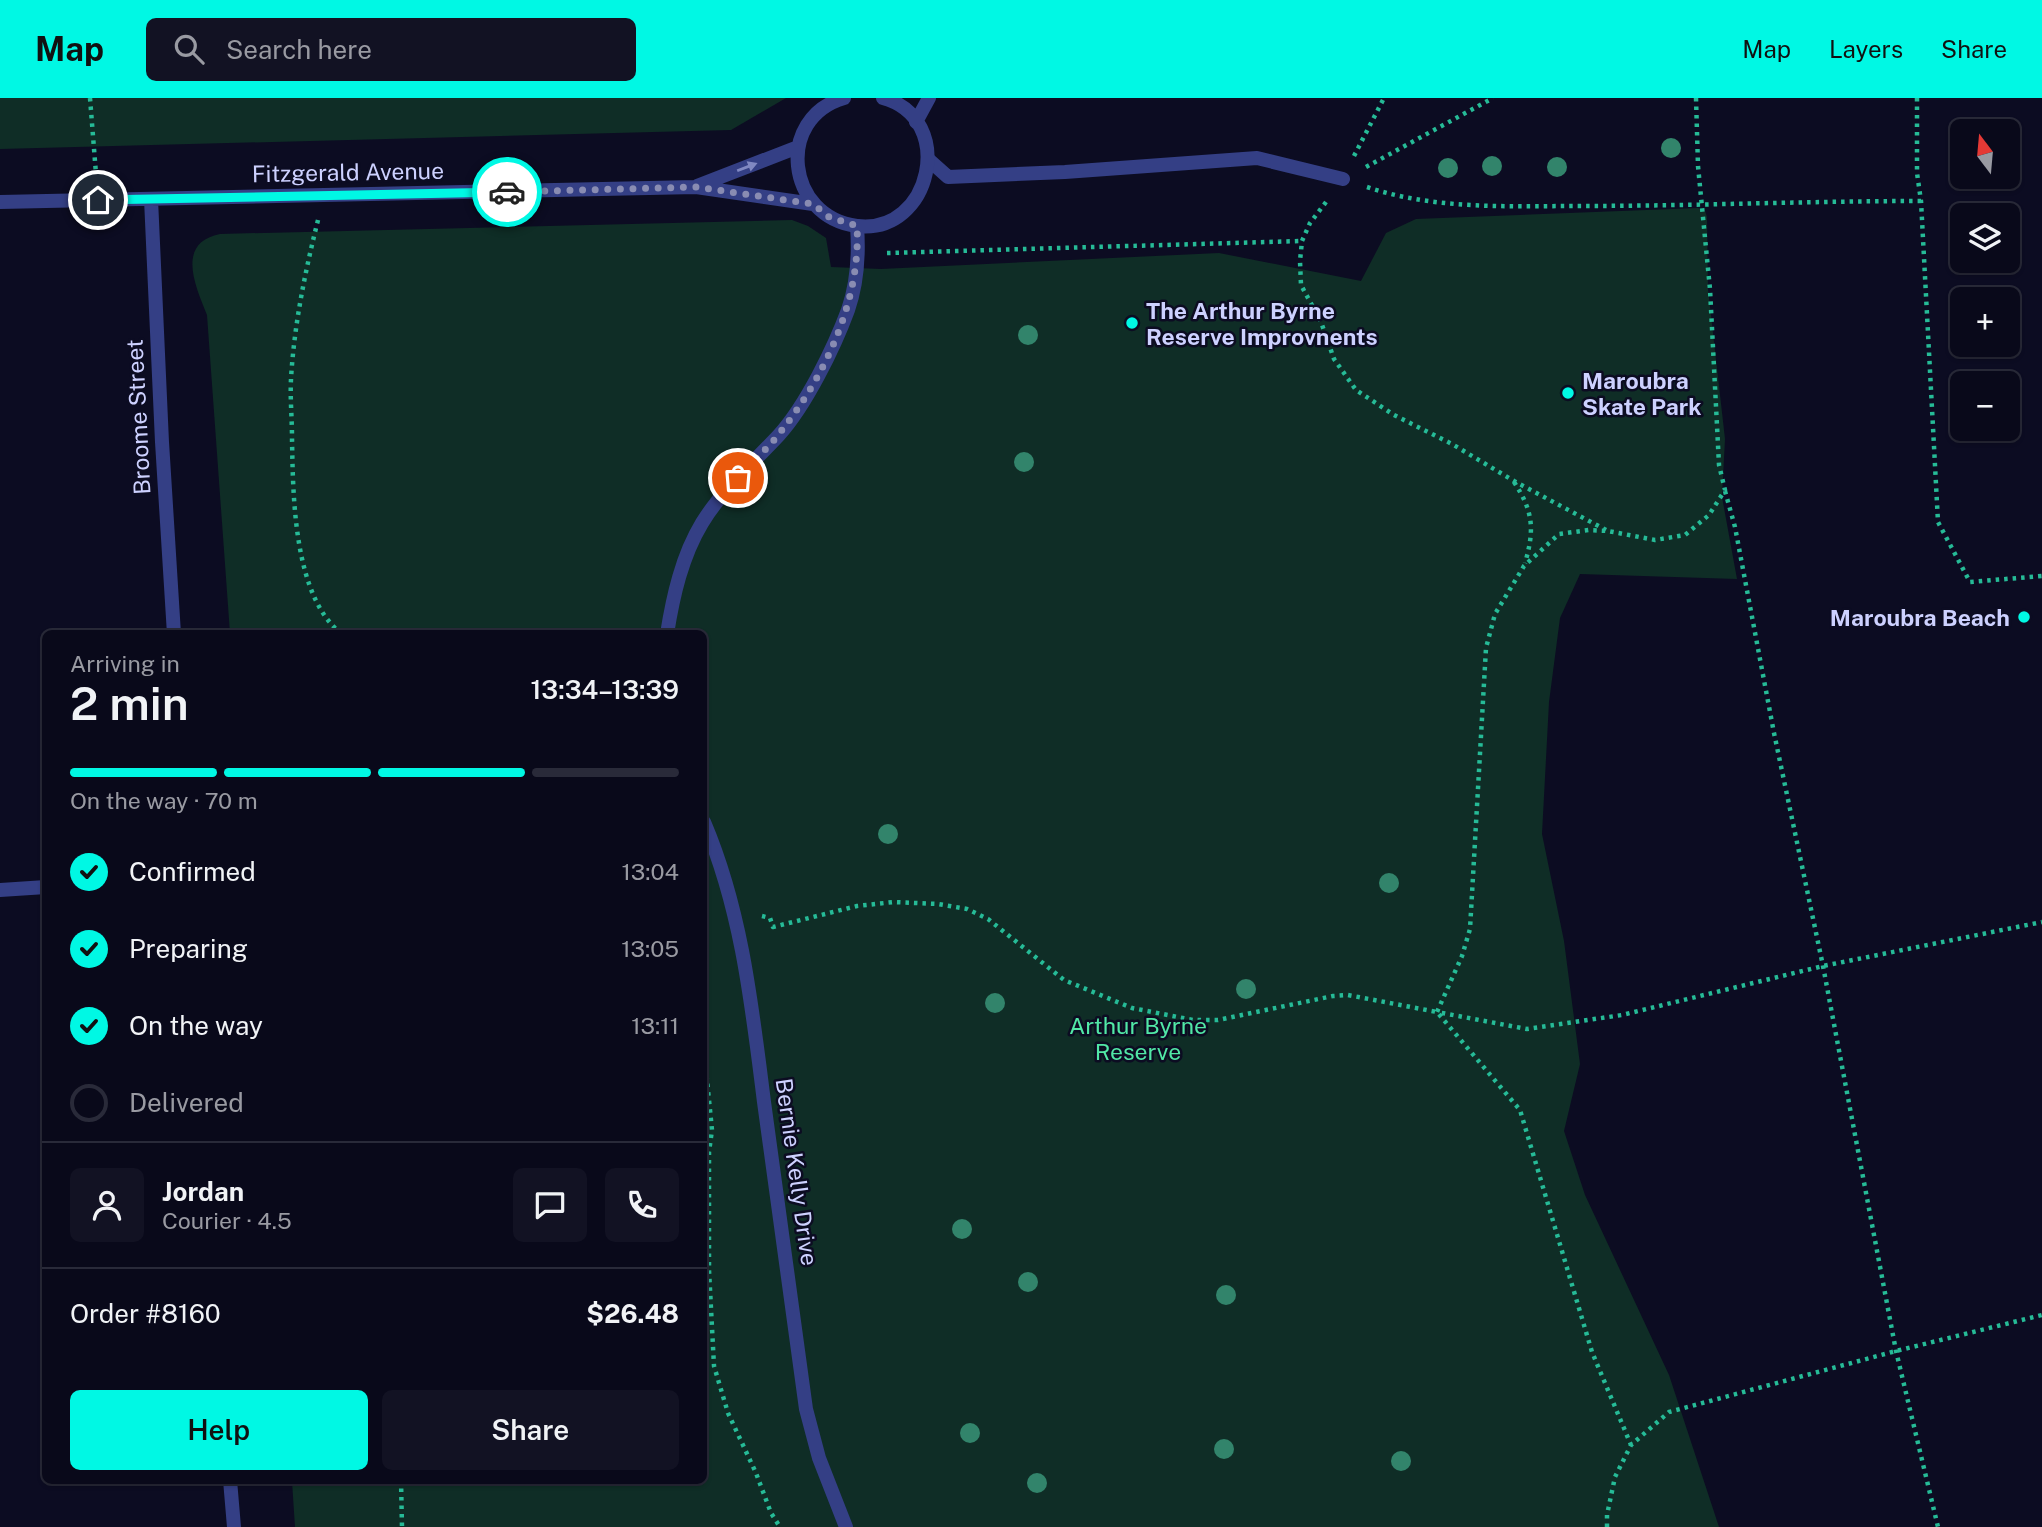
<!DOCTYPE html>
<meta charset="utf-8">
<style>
body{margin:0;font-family:"Public Sans",sans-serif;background:#121223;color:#f1f3f6;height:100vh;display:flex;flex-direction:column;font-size:26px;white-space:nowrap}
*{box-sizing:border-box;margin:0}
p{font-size:23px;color:#999aa2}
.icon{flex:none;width:38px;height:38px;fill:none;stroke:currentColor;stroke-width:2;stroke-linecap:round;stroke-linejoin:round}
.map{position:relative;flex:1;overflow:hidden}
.sheet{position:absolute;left:42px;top:532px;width:665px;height:854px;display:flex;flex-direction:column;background:#09091a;border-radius:10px;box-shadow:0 2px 5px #0004,0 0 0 2px #292a39}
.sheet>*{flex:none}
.needle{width:46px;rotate:344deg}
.fabs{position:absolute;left:1950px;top:21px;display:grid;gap:14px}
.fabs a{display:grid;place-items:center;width:70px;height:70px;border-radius:10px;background:#09091a;box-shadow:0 2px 5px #0004,0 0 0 2px #292a39;font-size:35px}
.pin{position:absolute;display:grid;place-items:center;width:60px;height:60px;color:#fff;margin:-30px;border:4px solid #fff;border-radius:50%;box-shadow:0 2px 7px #0007}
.courier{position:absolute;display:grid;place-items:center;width:70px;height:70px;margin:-35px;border:5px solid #00f8e4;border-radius:50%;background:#fff;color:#222;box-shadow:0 2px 9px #0007}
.overview em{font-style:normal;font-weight:600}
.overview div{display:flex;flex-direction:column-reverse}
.overview{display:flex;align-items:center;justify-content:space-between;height:119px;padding:0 28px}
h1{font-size:46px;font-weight:600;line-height:52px}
.bar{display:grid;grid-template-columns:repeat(4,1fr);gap:10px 7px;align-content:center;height:84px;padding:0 28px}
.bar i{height:9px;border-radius:5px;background:#292a39}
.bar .selected{background:#00f8e4}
.bar p{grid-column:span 4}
.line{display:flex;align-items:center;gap:18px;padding:0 28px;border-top:2px solid #292a39}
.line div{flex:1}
.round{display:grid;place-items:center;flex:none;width:74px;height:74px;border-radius:10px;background:#121223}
ol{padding:0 28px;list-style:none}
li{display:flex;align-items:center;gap:21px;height:77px}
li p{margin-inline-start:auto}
li .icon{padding:7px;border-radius:50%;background:#00f8e4;color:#111;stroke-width:4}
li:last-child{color:#999aa2}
li i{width:38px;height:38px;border:4px solid #292a39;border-radius:50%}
.button{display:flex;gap:14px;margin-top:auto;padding:14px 28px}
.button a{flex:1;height:80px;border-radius:10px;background:#00f8e4;color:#111;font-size:28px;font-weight:600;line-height:80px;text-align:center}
.button a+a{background:#121223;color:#f1f3f6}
header{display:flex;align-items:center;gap:42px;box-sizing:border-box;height:98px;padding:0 35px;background:#00f8e4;color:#111}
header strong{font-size:33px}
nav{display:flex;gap:38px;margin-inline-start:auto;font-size:24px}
.search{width:490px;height:63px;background:#121223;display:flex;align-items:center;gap:18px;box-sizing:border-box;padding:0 24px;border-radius:10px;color:#999aa2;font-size:26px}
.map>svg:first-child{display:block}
.green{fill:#0f2d26}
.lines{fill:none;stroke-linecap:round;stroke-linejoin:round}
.path{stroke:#26bb97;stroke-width:4.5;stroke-dasharray:3.5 5;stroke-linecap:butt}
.service{stroke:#343f85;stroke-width:14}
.minor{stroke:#343f85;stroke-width:14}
.tertiary{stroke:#343f85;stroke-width:14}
.tree{fill:#32846b}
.oneway{fill:#8088c2}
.done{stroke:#898cb2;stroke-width:7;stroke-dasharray:0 12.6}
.route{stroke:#00f8e4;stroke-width:9}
.poi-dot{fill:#00f8e4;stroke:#0c0c22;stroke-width:2.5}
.labels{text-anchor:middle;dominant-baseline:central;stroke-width:5;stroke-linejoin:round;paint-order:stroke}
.street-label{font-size:23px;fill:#cdd1ff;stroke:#0c0c22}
.poi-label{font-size:23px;font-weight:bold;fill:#cdd1ff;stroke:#0c0c22;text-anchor:start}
.park-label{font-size:23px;fill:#51e7a6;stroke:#0c0c22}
</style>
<header>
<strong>Map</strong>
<div class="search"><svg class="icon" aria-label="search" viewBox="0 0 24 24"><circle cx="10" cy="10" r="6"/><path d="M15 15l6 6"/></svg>Search here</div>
<nav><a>Map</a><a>Layers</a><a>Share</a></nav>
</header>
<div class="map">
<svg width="2042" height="1429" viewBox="0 0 2042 1429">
<rect width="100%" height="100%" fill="#0c0c22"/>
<path class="green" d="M0,0H786L731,32L0,51Z
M1698,110L1705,113L1707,119L1708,191L1725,341L1722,399L1737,481L1580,476L1560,520L1549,604L1542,736L1564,843L1580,966L1564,1033L1585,1097L1669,1277L1719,1429H295L292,1383L704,1382V536L230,535L207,217C196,189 175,145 220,136L792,122L808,128L826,140L831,169L881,171L1219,155L1361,183L1386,135L1416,121Z"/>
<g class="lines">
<path class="path" d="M90,0L96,76
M1696,0L1698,68L1710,191L1719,367L1725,392L1709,417L1685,437L1655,442L1608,433L1589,432L1559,436L1524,468L1495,516L1486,550L1470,831L1462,858L1437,914L1527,931L1622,917L1823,868L2042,824
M1917,0V75L1921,103L1938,424L1970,484L2042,478
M1354,58L1384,0
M1366,69L1493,0
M1367,89C1435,112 1509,108 1579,108C1693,108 1807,103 1921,103
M1326,104L1310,125L1302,143L1300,163L1301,187L1321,224L1334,261L1356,292L1394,317L1452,346L1514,383L1606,432
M318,122C305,174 294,228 291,281C290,300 292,320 292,340C293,396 293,499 342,536
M887,155L1302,143
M1514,384C1533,413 1535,431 1525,465
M1725,393L1735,429L1774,635L1823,868L1896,1253L1938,1429
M762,818L770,820L773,829L857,808L894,804L938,806L967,811L988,821L1064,882L1132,910L1193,922H1218L1333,898L1348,897L1437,914L1520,1012L1592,1254L1631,1347
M704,952L712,1032L709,1054V1172L714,1268L728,1315L756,1375L771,1415L780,1429
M401,1382L402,1429
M1607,1429V1417L1615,1379L1631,1347L1669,1314L1896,1253L2042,1217"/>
<path class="service" d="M929,62L948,79L1065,74L1257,60L1343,81
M667,536C673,498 682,458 702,425C722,392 753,365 779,337C806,307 834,250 848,212C857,186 859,155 857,128
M704,724C742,813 752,909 764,1004C778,1106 792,1208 806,1311L819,1360L846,1429"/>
<path class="minor" d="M0,792L46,789"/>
<path class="tertiary" d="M844,0C775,20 786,119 857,128C932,137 957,20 883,0
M916,24L929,0
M697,88L798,49
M151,101L162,344L174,536
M0,104L696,89L813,106
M230,1382L234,1429"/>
</g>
<g class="tree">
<circle cx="1671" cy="50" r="10"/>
<circle cx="1492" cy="68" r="10"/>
<circle cx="1557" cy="69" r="10"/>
<circle cx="1448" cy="70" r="10"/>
<circle cx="1028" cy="237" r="10"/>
<circle cx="1024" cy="364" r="10"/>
<circle cx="888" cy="736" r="10"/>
<circle cx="1389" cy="785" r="10"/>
<circle cx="1246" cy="891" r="10"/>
<circle cx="995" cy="905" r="10"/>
<circle cx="962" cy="1131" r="10"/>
<circle cx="1028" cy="1184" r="10"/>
<circle cx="1226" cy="1197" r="10"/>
<circle cx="970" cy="1335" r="10"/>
<circle cx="1224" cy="1351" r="10"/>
<circle cx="1401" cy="1363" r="10"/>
<circle cx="1037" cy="1385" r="10"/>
</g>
<defs><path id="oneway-solid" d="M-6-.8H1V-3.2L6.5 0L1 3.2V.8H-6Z" transform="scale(1.75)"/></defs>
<use class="oneway" href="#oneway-solid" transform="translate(747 69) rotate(-21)"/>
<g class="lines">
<path class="done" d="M507,94L696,89L813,106L829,119L857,128C861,201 826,276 782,332C769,350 752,363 738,380"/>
<path class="route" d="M98,102L507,94"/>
</g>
<g class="poi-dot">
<circle cx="1132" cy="225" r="7"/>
<circle cx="1568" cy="295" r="7"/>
<circle cx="2024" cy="519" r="7"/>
</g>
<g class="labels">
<g class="street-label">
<text transform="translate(348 74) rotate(-1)">Fitzgerald Avenue</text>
<text transform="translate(138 319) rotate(-93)">Broome Street</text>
<text transform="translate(797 1074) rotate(82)">Bernie Kelly Drive</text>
</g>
<g class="poi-label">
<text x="1146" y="212">The Arthur Byrne<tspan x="1146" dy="26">Reserve Improvnents</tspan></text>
<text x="1582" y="282">Maroubra<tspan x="1582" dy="26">Skate Park</tspan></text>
<text x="2010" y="519" text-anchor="end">Maroubra Beach</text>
</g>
<g class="park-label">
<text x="1138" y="927">Arthur Byrne<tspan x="1138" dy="26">Reserve</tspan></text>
</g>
</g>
</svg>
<div class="fabs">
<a><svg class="needle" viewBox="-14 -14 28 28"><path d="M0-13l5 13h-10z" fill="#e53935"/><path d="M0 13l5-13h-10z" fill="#999aa2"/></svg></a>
<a><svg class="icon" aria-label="layers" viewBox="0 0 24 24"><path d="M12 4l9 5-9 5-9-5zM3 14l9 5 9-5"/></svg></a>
<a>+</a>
<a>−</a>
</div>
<div class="pin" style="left:738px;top:380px;background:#ea580c"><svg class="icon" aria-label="bag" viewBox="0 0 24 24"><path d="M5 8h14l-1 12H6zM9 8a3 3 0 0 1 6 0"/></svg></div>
<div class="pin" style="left:98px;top:102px;background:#1f2937"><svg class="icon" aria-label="home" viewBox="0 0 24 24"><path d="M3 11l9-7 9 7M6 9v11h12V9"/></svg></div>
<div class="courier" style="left:507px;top:94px"><svg class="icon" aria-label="car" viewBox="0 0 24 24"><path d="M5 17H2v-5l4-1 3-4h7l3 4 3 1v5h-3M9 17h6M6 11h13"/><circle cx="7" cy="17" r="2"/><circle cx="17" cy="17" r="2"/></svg></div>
<section class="sheet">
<div class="overview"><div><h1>2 min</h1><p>Arriving in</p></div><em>13:34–13:39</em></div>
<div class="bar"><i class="selected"></i><i class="selected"></i><i class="selected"></i><i></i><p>On the way · 70 m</p></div>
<ol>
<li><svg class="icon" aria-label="check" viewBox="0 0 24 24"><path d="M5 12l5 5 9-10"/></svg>Confirmed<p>13:04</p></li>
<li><svg class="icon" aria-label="check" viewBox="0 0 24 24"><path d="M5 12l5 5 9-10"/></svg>Preparing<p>13:05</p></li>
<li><svg class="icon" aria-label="check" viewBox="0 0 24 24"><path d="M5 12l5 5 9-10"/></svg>On the way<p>13:11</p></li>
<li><i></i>Delivered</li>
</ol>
<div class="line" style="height:126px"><a class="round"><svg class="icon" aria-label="person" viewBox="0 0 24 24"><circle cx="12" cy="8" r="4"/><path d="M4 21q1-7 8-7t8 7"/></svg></a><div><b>Jordan</b><p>Courier · 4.5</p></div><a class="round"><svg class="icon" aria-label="chat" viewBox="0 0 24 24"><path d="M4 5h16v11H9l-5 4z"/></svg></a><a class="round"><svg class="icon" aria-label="phone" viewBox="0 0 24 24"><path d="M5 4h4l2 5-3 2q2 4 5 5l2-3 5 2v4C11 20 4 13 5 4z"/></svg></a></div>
<div class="line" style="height:91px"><div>Order #8160</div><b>$26.48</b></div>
<div class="button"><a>Help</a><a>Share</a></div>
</section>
</div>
